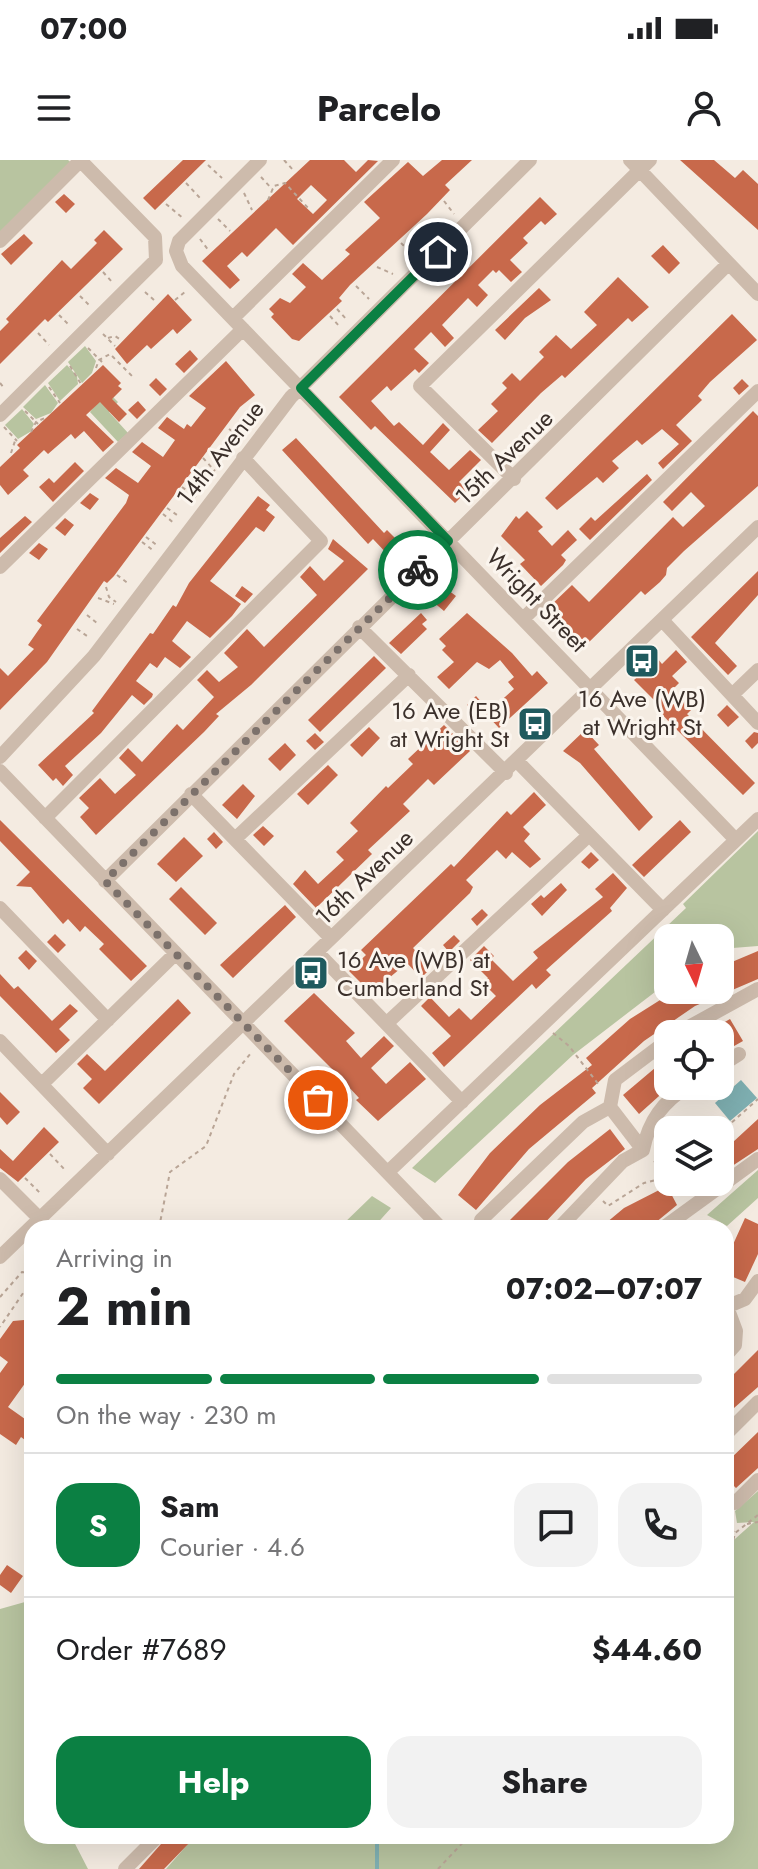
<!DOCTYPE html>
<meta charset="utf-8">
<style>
body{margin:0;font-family:Jost,sans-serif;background:#f2f2f2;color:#202124;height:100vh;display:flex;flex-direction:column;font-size:30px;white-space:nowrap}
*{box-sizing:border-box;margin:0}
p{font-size:26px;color:#757577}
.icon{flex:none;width:44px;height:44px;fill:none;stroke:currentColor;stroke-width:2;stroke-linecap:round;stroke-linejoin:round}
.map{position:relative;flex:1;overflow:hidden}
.side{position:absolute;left:24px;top:1060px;width:710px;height:624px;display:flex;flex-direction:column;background:#fff;border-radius:24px;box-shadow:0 8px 32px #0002}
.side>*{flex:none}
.needle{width:52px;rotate:175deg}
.buttons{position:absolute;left:654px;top:764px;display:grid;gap:16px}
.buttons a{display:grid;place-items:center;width:80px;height:80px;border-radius:16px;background:#fff;box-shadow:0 8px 32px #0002;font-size:40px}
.pin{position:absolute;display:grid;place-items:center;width:68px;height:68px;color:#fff;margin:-34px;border:4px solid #fff;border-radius:50%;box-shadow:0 2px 8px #0007}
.courier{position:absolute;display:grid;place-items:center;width:80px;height:80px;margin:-40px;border:6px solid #0b8043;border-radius:50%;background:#fff;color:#222;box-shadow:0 2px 10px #0007}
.summary em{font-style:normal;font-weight:700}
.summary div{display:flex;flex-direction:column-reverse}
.summary{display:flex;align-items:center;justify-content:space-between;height:136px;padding:0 32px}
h1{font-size:52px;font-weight:700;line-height:60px}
.bar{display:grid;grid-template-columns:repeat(4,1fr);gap:12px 8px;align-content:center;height:96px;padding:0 32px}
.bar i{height:10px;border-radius:6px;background:#e0e0e0}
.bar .on{background:#0b8043}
.bar p{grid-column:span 4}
.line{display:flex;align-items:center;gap:20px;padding:0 32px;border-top:2px solid #e0e0e0}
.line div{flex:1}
.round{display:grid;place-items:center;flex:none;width:84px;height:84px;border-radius:24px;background:#f2f2f2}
.button{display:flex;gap:16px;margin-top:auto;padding:16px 32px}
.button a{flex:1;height:92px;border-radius:24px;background:#0b8043;color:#fff;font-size:32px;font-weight:700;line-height:92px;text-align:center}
.button a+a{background:#f2f2f2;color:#202124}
.status{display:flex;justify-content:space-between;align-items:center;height:56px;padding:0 40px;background:#fff;direction:ltr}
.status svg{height:22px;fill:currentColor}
header{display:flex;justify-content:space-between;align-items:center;height:104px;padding:0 32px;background:#fff;font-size:36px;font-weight:700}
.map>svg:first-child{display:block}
.green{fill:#b8c4a0}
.water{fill:#7fb0b2}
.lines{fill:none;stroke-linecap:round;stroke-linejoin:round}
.stream{stroke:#7fb0b2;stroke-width:4}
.building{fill:#c8694b;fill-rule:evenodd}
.path{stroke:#b9a596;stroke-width:2;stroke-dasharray:4 4;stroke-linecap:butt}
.minor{stroke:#cdbbac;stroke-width:14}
.done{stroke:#7c716b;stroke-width:8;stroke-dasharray:0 14.4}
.route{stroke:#0b8043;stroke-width:10}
.labels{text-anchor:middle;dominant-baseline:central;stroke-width:6;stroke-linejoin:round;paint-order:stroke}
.street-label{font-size:24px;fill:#3b302b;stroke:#fbf5ee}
.poi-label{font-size:24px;fill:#3b302b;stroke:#fbf5ee}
</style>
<div class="status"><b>07:00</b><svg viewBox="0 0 49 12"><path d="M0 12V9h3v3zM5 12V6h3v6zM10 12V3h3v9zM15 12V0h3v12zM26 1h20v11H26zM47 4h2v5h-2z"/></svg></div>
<header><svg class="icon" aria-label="menu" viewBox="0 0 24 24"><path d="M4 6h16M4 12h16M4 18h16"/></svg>Parcelo<svg class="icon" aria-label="person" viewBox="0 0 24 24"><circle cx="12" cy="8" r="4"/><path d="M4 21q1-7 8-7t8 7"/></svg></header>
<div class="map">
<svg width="758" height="1709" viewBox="0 0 758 1709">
<rect width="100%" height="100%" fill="#f4ebe1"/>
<path class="green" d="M0,0H68L75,6L0,81Z
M85,186L96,201L92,213L82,223L68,202Z
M67,205L77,216L78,224L60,241L48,223Z
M45,225L58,243L51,253L36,259L23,247Z
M107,231L118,242L109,252L128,273L118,282L90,252Z
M22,249L34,264L30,272L18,279L5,265Z
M758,671V786L720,789V778H668V822L573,895L435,1023L412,1008L686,748L683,744Z
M758,1010V1038L727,1066L707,1055Z
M372,1036L391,1048L373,1068H339Z
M758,1331V1709H166L195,1676H726V1387L754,1362L737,1363L735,1351Z
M32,1440V1676H71L88,1709H0V1449Z"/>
<path class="water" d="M741,920L757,938L730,961L715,943Z"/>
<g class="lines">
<path class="stream" d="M377,1676V1709"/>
</g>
<path class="building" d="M183,0H206L155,50L143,38Z
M310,0H344L356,12L368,0L378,1L293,85L276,68L247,97L242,92L227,106L240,120L230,129L202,101ZM311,25L327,40L313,54L297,39Z
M442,0H472L445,25L450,30L427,54L350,125L339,138L342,141L299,181L292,179L271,157L274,154L269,149L280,138L290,143L306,127L292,114L303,103L322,120L350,94L345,90L380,58L364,42L408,2L423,16Z
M680,0H714L735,18L743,10L758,24V70Z
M64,34L75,44L66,53L55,42Z
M540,37L557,54L545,65L541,61L523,78L528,83L510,100L522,112L511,122L499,110L496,113L493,110L478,125L488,135L477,147L468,138L442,165L454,178L445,187L431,172L414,189L429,203L419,213L415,209L391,231L387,226L371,241L394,266L399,262L423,285L443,263L450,270L430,292L449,310L470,290L481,300L459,322L468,330L455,343L375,266L371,270L339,237Z
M104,70L123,89L48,162L45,159L0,204V171L9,162L6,159L62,100L71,109L97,83L94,80Z
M24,74L33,83L11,105L1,94Z
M663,85L680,103L669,114L651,96Z
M618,117L649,147L632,162L628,158L565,218L562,215L541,233L492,283L478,270L498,251L491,244L507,228L502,223L512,213L520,221L544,197L539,192L556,175L571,189L597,165L584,152Z
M539,128L551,140L525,158L505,180L495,170Z
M168,134L192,160L177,174L173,169L151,189L147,185L127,204L115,189Z
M732,154L757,180L710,222L698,236L702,240L676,265L692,281L663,309L658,303L679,284L662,269L642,285L637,280L612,301L619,308L603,323L597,317L557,350L545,338Z
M190,190L198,199L184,213L175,204Z
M226,201L255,235L240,247L114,416L107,423L104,421L47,502L0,550V508L8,516L34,489L28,485L42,465L37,461L126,343L129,335L105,318L116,308L138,323L151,306L132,292L142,282L163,297L175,280L158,268L167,257L184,269L187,264L191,267L206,248L189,236Z
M103,205L121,223L118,226L122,229L112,239L127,254L119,262L100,242L86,255L114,282L103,292L84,271L75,279L71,274L48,294L44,290L23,310L29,316L8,335L0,325V307L20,288L17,285Z
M156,218L167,229L160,236L149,225Z
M742,219L749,226L739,235L733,228Z
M138,241L146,250L137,259L128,250Z
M753,251L758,256V326L684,391L667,408L666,415L660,422L645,435L641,431L583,488L548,448L572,425L589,442L673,357L683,367L705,346L691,332L672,351L663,342Z
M296,278L384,373L387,370L404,387L392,399L373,379L368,384L282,290Z
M75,302L84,311L53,342L39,327L49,318L54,323Z
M647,314L652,320L590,380L579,369L591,357L595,361Z
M90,333L99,339L90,350L80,343Z
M258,336L270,345L266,350L275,357L264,372L256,367L210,421L241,444L232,456L210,478L187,461L172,481L191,497L180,508L165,497L157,508L150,503L136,521L153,534L152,537L144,545L132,535L101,573L65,606L73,615L63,626L56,618L53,621L38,605L94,553L92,551L150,473L153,474L173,445L176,447L189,423Z
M527,351L543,367L538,371L552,386L568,370L577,380L561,395L566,400L563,405L541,426L520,404L525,400L501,376L516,356L519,359Z
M25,356L32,362L0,393V378Z
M65,358L74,365L65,376L55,368Z
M333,379L368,409L251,525L216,554L219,556L204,572L96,675L80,657L89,648L79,638L100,618L115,634L136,615L119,598L128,588L142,602L177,564L183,570L214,537L197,520L207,510L219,522L238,507L224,493L247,469L264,487L317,435L300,417L310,406L324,421L344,401L328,389Z
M39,383L48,389L39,400L29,393Z
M758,411V435L715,483L737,506L728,515L691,477Z
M242,426L253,434L245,443L235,436Z
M444,427L456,436L444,451L432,441Z
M421,453L427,460L422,464L427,469L401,494L389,483Z
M467,453L512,493L532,516L537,511L548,523L499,568L486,554L514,529L508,522L514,517L500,500L489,509L477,502L449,529L437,517L454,502L442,490L446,486L439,479Z
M676,490L687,502L672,516L679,523L673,529L692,549L687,554L755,623L743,635L673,566L658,550L661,547L634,520L658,499L662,504Z
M374,496L386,508L320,572L308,560Z
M476,536L484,545L475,553L467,545Z
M727,545L739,557L728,567L717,555Z
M444,565L470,591L434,625L428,619L403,644L410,651L368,690L372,694L316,748L293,724L305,710L318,724L344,700L336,692L358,671L350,663L386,626L388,628L413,604L408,599Z
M369,567L380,578L362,597L350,585Z
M585,570L599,585L594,589L653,657L639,671L580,603L563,591Z
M754,572L758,573V583L752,589L745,581Z
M315,573L324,582L315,590L306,581Z
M285,583L296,595L280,611L268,599Z
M328,605L338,615L308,645L297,634Z
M243,624L255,636L237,659L222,645Z
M534,632L546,645L523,667L530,674L524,681L541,699L530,708L512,692L506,699L497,690L466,720L473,727L470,733L413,788L431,808L421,818L407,803L371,833L349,811L366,795L361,790L451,704L454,707L507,651L511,655Z
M0,660L147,806L131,821L99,789L104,784L85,766L80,772L68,759L63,764L31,727L16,726L30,712L0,681Z
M680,660L691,672L644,717L632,705Z
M263,666L274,676L264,686L253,675Z
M214,672L223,682L216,689L207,679Z
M184,677L203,696L176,722L157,704Z
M591,692L599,700L589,709L581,702Z
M613,713L627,728L610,748L612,751L546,810L551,815L536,829L532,824L444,907L432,893L451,876L421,846L430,837L449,857L459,848L471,860L496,836L483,823L488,818L470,800L484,786L494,796L491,799L513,821L538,798L533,792L603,737L595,729Z
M561,723L567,730L542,756L531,744L541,735L544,738Z
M181,727L217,763L205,775L169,739Z
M285,745L296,757L233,818L220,805Z
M482,749L488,755L477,766L471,759Z
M55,774L66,785L58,793L47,782Z
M454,775L460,781L449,792L443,785Z
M26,790L37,801L29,810L18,798Z
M758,791V819L695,846L644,881L592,928L596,933L529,989L476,1050L458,1035L490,993L540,945L592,905L586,898L630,859L676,830H720V807Z
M0,814L14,829L18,826L52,861L70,844L78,851L59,869L70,880L56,893L0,836Z
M314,833L355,873L346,881L361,898L384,876L394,886L371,908L386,924L410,902L426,919L378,961L356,940L359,938L335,912L284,861Z
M178,839L191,853L99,944L83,928L92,919L77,904L87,894L105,911Z
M730,859L743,881L720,894V874H704Z
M668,897V928L639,954L623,935Z
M0,932L20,952L7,965L0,957Z
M758,959V989L720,1014V994Z
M44,967L59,982L18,1022L0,1008V989L13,1001Z
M610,969L625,989L586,1019L540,1068H502L568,1002Z
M686,1022H709L695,1032Z
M667,1026L677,1045L655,1063L644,1068H600L624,1048Z
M745,1058L758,1064V1094L745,1122L726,1114V1100Z
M24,1160L32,1166V1226L26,1222L8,1247L32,1264V1270L25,1280L21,1277L16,1285L0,1274V1213L8,1202L0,1196V1179L13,1161Z
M758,1190V1227L726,1255V1222Z
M758,1272V1308L736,1328L726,1318V1303Z
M7,1405L23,1416L11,1433L0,1425V1415Z
M168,1676H196L164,1709H139Z"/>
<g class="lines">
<path class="path" d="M284,0L293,10
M208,5L222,18
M261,17L273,30
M186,23L200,38
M244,33L252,50
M268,40L274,26L285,23L309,49
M444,41L454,54
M166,44L184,59
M218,59L230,71
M424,63L434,74
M200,79L209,91
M401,83L413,95
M377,107L393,114
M103,112L112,122
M356,126L369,139
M145,132L154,140
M80,136L89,145
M175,140L186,131
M337,149L347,160
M59,155L69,165
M330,156L340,167
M38,173L49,185
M103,174L115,186
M108,178L115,176L121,180
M88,188L102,202
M70,206L81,224
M96,208L99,200L110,194L132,216
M0,223L5,229
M49,227L60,243
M25,251L38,264
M4,267L17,281
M229,269L241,277
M31,272L36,262L47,257
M211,290L225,298
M11,293L15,281
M203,298L215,311
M189,319L202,328
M182,327L196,337
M167,348L180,357
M163,354L175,364
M146,377L158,386
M142,382L154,391
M117,415L129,424
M106,427L109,437L116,442
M98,438L114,444
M87,455L98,464
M77,469L90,478
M553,873L569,886L599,925
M720,973L758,939
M50,994L66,1011
M654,1001L668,1014
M25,1018L42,1035
M675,1022L685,1034
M603,1041L608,1046L644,1023L668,1017
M159,1068L170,1012L206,986L234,914L251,893
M0,1137L22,1112L29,1113L32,1120L0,1167
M726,1364L734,1372
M747,1364L758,1362
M30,1394L32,1395
M726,1411L735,1373L758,1355
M438,1709L469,1676"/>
<path class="minor" d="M260,0L179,81L176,91L182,106L736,680
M630,0L758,134
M0,81L81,0
M233,158L393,0
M0,255L156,100L155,77L80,0
M514,319L420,226L650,0
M0,407L243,169
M523,459L758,231
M663,461L758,563
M359,467L506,613
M732,535L758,510
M0,597L94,496L291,237L530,0
M517,601L663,750
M0,611L441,1068
M191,634L331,778
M45,658L321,381L243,298
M236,678L409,515
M105,721L728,104
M0,748L108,860
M317,792L462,942
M388,862L589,675
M676,874L758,829
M0,881L108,994
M720,906L739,894
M42,924L175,794
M643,990L610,947L615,920L668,880
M388,1012L758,659
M0,1019L39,1058
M481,1060L583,962L610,947
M559,1068L623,1001L643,990C649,960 663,942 688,926
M663,1068L758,999
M0,1097L758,367
M726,1147L745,1139L758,1121
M726,1195L735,1185L736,1171L727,1147
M726,1274L758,1242
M735,1343L758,1320
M125,1709L158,1676"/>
</g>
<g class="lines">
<path class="done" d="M318,940L105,721L418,410"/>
<path class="route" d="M418,410L448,381L301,228L438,92"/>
</g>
<defs>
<symbol id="bus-square" viewBox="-11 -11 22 22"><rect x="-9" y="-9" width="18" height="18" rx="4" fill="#1f5a5e" stroke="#fbf5ee"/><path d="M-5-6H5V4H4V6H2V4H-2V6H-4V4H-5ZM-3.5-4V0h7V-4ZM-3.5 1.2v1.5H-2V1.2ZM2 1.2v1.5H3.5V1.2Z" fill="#fff"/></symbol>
</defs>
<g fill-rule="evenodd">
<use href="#bus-square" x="622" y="481" width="40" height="40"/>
<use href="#bus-square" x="515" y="544" width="40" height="40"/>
<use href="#bus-square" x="291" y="793" width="40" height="40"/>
</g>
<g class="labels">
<g class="street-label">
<text transform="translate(220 293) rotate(-52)">14th Avenue</text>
<text transform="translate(504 297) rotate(-44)">15th Avenue</text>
<text transform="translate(537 440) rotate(46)">Wright Street</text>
<text transform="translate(364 717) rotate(-44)">16th Avenue</text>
</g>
<g class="poi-label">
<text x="642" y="538">16 Ave (WB)<tspan x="642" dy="28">at Wright St</tspan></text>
<text x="509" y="550" text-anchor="end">16 Ave (EB)<tspan x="509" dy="28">at Wright St</tspan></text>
<text x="337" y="799" text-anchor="start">16 Ave (WB) at<tspan x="337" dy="28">Cumberland St</tspan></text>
</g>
</g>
</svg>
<div class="buttons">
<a><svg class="needle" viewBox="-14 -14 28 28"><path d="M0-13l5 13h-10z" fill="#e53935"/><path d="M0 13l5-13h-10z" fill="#757577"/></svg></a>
<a><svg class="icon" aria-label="locate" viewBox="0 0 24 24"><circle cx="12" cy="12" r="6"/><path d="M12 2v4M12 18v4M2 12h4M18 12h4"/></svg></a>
<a><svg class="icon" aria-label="layers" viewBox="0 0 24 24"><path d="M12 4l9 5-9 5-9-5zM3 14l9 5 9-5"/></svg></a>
</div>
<div class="pin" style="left:318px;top:940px;background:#ea580c"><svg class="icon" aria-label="bag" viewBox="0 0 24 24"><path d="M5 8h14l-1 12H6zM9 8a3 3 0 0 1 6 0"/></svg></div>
<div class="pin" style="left:438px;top:92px;background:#1f2937"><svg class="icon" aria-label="home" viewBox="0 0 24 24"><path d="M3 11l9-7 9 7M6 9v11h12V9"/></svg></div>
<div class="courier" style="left:418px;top:410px"><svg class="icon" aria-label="bike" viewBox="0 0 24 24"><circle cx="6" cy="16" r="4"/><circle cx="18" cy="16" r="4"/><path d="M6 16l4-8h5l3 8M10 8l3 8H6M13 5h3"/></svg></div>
<section class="side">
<div class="summary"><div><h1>2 min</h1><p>Arriving in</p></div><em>07:02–07:07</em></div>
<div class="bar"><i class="on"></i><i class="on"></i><i class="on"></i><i></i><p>On the way · 230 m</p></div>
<div class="line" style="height:144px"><b class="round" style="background:#0b8043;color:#fff">S</b><div><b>Sam</b><p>Courier · 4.6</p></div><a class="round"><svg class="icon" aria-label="chat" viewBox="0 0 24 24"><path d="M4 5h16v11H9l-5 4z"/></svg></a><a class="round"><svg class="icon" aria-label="phone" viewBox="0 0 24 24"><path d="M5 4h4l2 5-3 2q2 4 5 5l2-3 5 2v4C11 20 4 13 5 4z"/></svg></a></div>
<div class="line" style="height:104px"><div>Order #7689</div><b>$44.60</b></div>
<div class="button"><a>Help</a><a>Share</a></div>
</section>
</div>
